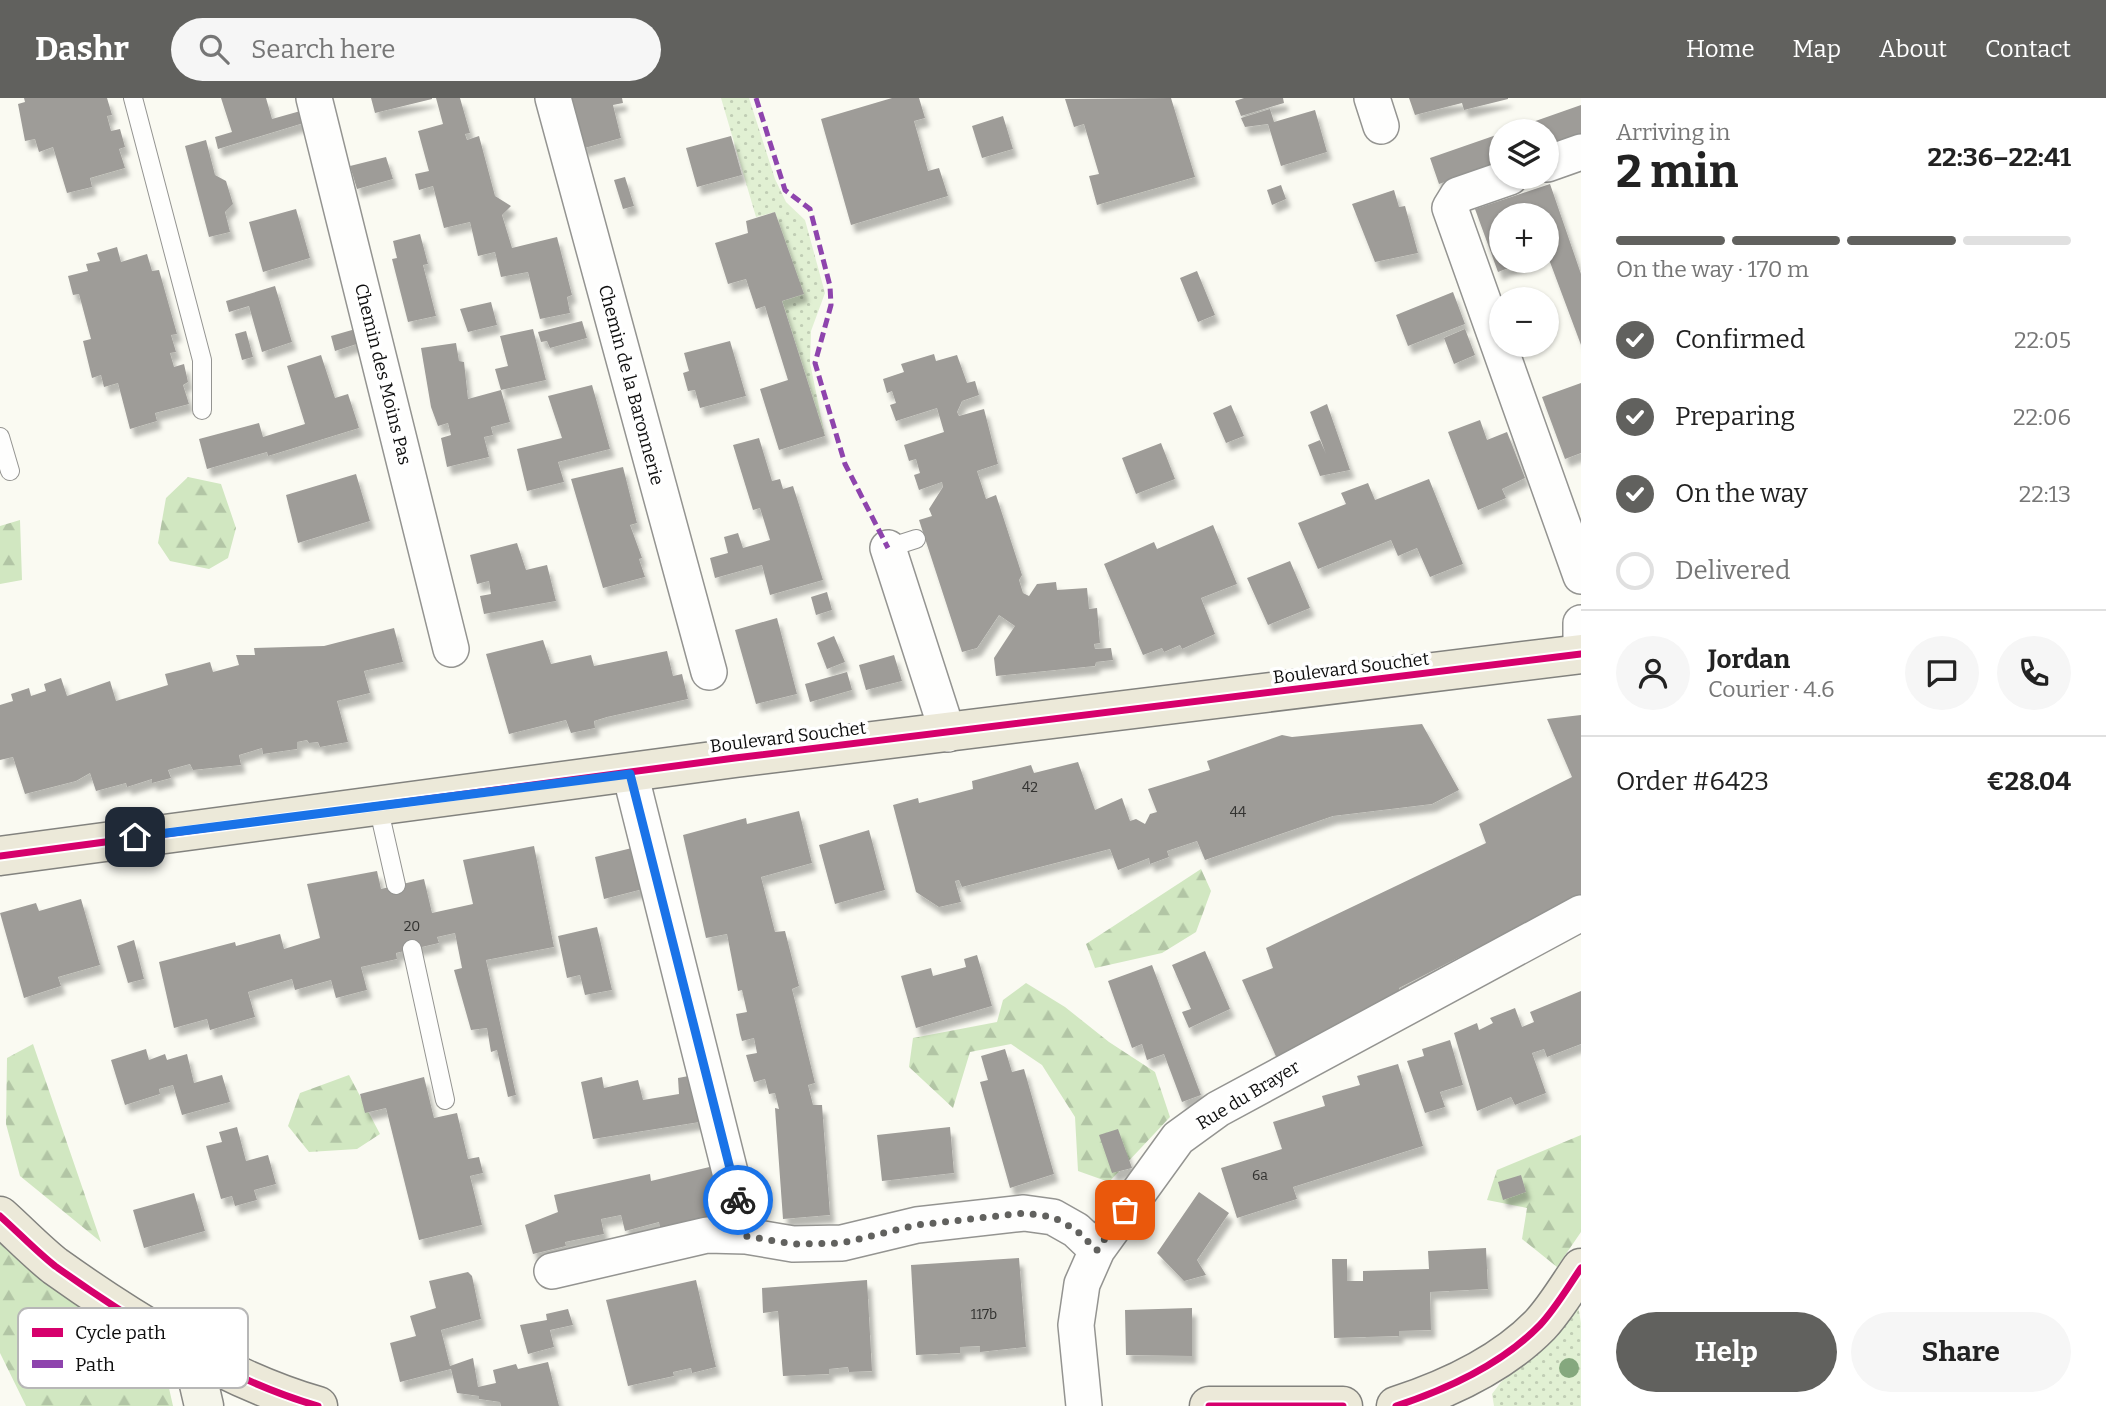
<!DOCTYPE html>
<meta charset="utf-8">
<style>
body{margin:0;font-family:Bitter,serif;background:#f6f6f6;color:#222;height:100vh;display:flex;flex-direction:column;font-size:26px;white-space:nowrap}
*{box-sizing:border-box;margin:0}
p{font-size:23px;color:#767676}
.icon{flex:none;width:38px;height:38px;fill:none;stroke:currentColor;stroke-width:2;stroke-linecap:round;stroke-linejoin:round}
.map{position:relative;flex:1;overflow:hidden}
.panel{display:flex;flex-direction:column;background:#fff;width:525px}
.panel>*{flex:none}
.fabs{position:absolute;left:1489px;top:21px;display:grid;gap:14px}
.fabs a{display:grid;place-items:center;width:70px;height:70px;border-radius:50%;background:#fff;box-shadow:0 2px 5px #0004;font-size:35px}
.pin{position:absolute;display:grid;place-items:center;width:60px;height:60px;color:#fff;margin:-30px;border-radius:14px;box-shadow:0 4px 10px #0006}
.courier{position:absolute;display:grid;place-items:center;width:70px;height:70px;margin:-35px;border:5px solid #1a73e8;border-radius:50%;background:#fff;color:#222;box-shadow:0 2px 9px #0007}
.headline em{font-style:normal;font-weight:700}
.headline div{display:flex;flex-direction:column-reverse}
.headline{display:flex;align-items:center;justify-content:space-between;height:119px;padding:0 35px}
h1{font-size:46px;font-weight:700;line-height:52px}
.bar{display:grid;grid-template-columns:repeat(4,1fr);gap:10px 7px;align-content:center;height:84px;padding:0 35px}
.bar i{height:9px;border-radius:5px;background:#e0e0e0}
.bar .active{background:#61615e}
.bar p{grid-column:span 4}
.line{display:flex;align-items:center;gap:18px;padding:0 35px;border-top:2px solid #e0e0e0}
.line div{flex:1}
.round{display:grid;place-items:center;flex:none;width:74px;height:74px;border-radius:37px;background:#f6f6f6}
ol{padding:0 35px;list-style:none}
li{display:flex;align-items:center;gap:21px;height:77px}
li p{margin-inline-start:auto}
li .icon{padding:7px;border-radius:50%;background:#61615e;color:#fff;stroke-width:4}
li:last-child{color:#767676}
li i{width:38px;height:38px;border:4px solid #e0e0e0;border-radius:50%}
.primary-button{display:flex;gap:14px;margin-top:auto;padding:14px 35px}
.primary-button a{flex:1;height:80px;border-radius:42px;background:#61615e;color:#fff;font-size:28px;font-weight:700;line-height:80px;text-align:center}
.primary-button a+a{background:#f6f6f6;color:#222}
header{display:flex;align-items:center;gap:42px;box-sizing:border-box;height:98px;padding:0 35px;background:#61615e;color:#fff}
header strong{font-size:33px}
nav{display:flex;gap:38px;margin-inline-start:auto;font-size:24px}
.search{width:490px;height:63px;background:#f6f6f6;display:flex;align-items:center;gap:18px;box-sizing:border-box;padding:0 24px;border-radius:38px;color:#767676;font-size:26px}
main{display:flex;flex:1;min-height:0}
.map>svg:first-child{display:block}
.grass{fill:url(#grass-dots)}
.forest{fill:url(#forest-firs)}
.building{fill:#9e9c98;filter:url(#shadow)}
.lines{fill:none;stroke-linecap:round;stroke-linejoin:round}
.service-casing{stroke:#949491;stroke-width:20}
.minor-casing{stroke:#949491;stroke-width:38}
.secondary-casing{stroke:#8b8b87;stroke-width:41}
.primary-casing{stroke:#82827e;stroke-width:41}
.service{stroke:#fefefd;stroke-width:18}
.minor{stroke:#fefefd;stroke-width:35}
.secondary{stroke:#f5f5ea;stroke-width:38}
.primary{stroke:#ece9d9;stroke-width:38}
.quiet{stroke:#8e44ad;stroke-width:5;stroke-dasharray:10 5;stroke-linecap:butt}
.cycleway-casing{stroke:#fff;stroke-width:11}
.cycleway{stroke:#d6006c;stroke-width:7}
.tree{fill:#85a87e}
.done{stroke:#61615e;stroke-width:7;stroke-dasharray:0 12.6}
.route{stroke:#1a73e8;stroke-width:9}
.labels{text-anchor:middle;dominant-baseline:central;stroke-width:7;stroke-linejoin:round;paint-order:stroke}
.number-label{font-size:14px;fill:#323230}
.street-label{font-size:18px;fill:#0e0e0e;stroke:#fff}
.key{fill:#fff;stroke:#b7b7b7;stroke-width:2}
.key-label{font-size:19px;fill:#0e0e0e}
</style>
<header>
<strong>Dashr</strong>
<div class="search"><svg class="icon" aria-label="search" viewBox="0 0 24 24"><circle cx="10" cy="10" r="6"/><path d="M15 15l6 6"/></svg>Search here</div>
<nav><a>Home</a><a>Map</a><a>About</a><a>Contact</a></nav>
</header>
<main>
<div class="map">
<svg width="1581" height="1308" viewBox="0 0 1581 1308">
<defs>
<pattern id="grass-dots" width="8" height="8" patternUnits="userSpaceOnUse" patternTransform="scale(1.75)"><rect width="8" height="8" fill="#e1f0d3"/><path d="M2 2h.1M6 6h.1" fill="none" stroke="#c0cdb4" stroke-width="1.8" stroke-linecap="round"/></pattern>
<pattern id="forest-firs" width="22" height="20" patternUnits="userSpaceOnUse" patternTransform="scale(1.75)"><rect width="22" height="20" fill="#d1e7c1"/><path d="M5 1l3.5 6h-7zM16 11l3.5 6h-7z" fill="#b2c5a5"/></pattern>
<filter id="shadow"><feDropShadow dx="4.5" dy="8" stdDeviation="2" flood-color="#0004"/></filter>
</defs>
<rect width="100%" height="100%" fill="#fafaf2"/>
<path class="grass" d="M721,0H749L775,81L786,104L805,122L825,195L811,233L810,265L825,338L782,203L803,196L775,114L756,119Z
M1578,1207L1581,1225V1308H1494L1492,1296L1501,1284L1540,1254Z"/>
<path class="forest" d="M188,379L221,386L236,430L228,460L209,471L170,463L158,445L166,400Z
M20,422L22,482L0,486V428Z
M1201,771L1211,793L1196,834L1162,855L1095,870L1086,846Z
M1026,885L1065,909L1109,944L1155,974L1170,1019L1109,1084L1078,1073L1075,1019L1042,967L1011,946L970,954L953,1010L909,969L913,940L997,924L1003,902Z
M33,946L101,1144L20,1078L6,1026L7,960Z
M349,977L380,1036L357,1051L309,1054L288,1028L300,995Z
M1581,1037V1134L1557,1169L1522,1141L1527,1110L1487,1102L1497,1072Z
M0,1142L162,1259L173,1308H26L0,1255Z"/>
<path class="building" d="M24,0H107L112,17L107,18L111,33L120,31L125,49L119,51L125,70L90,80L92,89L67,95L53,49L39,54L35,41L25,43L18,6L25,4Z
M221,0H266L272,21L304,12L307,24L218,51L215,39L232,34Z
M371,0H432V1L375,15Z
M436,0H460L470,35L465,36L467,42L479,38L495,98L511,108L502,117L512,150L557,139L572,197L567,199L570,215L540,221L528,174L501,179L495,154L478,158L470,124L444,130L433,88L419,92L415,76L429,73L418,33L443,26Z
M567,0H622L623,5L613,7L621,40L581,51Z
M892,0H919L925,20L914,23L928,73L939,70L948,98L851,127L821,21Z
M1171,0L1195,79L1097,107L1089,78L1099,76L1084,26L1074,29L1065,1Z
M1244,0H1283L1284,5L1241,18L1235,3Z
M1409,0H1508V1L1464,12L1462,5L1415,17Z
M1581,7V36L1547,48V33H1507Z
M1270,11L1274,24L1315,12L1327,54L1281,68L1268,26L1245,29L1241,20Z
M1003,18L1013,51L982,60L972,28Z
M1502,35V64L1439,86L1430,60Z
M731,38L742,77L697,89L686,50Z
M206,42L215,77L226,83L233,106L225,114L230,134L209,139L185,48Z
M386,59L393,81L357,91L350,68Z
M625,79L634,108L623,111L614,82Z
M1550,86L1581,176V247L1547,156V117H1502V163H1527L1498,174L1475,111Z
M1281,87L1286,101L1272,107L1267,92Z
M1394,92L1399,109L1405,108L1418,155L1375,164L1352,106Z
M296,111L310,160L263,174L249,124Z
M775,114L804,196L782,203L825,338L779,352L760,291L788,282L765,208L756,211L746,181L728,186L715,145L748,135L746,123Z
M420,136L428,166L423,167L436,218L408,224L392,161L397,160L393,143Z
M117,149L121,164L147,156L152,173L159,172L177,236L171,237L176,254L170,255L174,269L184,266L188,284L183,287L189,306L155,315L157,323L130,331L118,285L104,289L101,277L92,280L83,243L91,241L79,196L73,197L68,178L88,173L86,166L100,163L97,155Z
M1197,173L1215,217L1198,224L1180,180Z
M275,188L292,244L262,254L249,208L229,214L226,203Z
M1453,194L1465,226L1408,248L1396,217Z
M491,204L497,227L468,234L460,211Z
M582,223L587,240L550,250L547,243L541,244L538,234Z
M359,230L363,244L335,253L331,238Z
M533,231L546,282L501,292L495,271L508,268L500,238Z
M1465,231L1475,257L1454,266L1444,240Z
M246,233L253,259L242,262L235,236Z
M730,243L746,298L700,310L695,292L688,293L683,275L689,273L684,255Z
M456,245L459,263L464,264L468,301L501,292L510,324L491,329L493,337L484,339L489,359L447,369L441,340L451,337L448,325L438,328L431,309L421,250Z
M934,256L936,263L957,257L967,285L975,283L979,297L962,303L957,314L959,318L984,311L998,366L977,373L986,401L996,397L1022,477L1019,482L1023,495L1029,498L1037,486L1056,484L1057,492L1087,490L1089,511L1097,510L1100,545L1094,546L1095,551L1111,550L1113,562L1096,564L1095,568L996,578L994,560L1015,528L999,517L977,550L962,554L919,422L932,418L929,411L943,389L942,384L919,392L914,377L920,375L916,361L909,363L904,347L944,334L937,310L896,323L890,307L896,305L892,293L887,295L883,281L904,274L901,266Z
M321,257L335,300L348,296L359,330L268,358L267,354L207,371L199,341L259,325L263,339L305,326L287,268Z
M1581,285V355L1565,361L1542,299Z
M592,287L610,351L558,364L564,384L527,393L517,351L562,340L548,298Z
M1327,306L1350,372L1320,378L1308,347L1320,342L1326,356L1310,314Z
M1231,307L1244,338L1226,345L1213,315Z
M1480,322L1487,342L1507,334L1525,380L1502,391L1506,400L1478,412L1448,334Z
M759,340L772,383L780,381L783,391L793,388L823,482L770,497L762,467L715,480L710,460L728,455L724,439L738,435L743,450L770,442L760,410L753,412L733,347Z
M1161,345L1175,381L1136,396L1122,360Z
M623,369L637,425L630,427L642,460L639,461L645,479L603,490L571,381Z
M356,376L370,423L298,445L286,397Z
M1429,381L1463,466L1430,479L1417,450L1398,458L1391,442L1318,471L1298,425L1346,406L1341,395L1368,385L1375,402Z
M1213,427L1237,486L1201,500L1215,536L1182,551L1180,547L1164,554L1162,550L1143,557L1104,466L1154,444L1157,451Z
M517,445L526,472L547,467L556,503L484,516L480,498L491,496L489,483L477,486L470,457Z
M1290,463L1310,510L1268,527L1247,480Z
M827,494L832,512L816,517L811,499Z
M777,520L797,596L756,606L735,532Z
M394,530L403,564L364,573L370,595L337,603L348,644L320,649L318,644L309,645L307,642L297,644V651L263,656L262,650L239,657L241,667L193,672L190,666L168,672L171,680L152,685V681L127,689L126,685L96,693L90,675L76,683L25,696L13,659L0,662V607L13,603L11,596L29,590L31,598L46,593L44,586L61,580L67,598L110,583L116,603L168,587L165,576L181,572L210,564L213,574L239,567L236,557H255L254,550L324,548Z
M834,538L845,564L827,571L817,545Z
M543,542L551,566L591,557L594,568L667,553L673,578L682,576L688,601L607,619L594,623L595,630L571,635L566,622L509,636L486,556Z
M894,557L902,583L866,592L859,567Z
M847,574L852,592L810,604L805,586Z
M1581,617V797L1399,890L1401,897L1278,963L1242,882L1273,870L1266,850L1486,745L1479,726L1572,679L1547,621Z
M1422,626L1459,692L1432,706L1333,718L1205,762L1197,743L1167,753L1169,759L1150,766L1149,760L1118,772L1110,751L962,789L959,782L955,783L961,804L939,809L916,794L893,707L918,700L919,705L973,691L972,683L1031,667L1034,675L1078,664L1095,712L1122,700L1130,723L1136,721L1145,726L1150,716L1157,714L1148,691L1210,672L1207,663L1282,637L1292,639Z
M799,713L812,765L761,779L775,834L785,833L799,888L792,891L815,985L808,987L813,1007H822L830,1117L783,1121L775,1010L779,1011L775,995L769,996L765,981L754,984L746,957L757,955L754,940L742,943L740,936L736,916L747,914L742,892L738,893L727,836L706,840L683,737L746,720L747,726Z
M869,732L885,792L835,806L819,747Z
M534,748L554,849L486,862L516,997L508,999L497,952L491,954L487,930L471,932L454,872L462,870L455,835L437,839L439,845L396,855L397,861L361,869L367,892L336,900L331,882L295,892L292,881L248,894L255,919L210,932L207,921L174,930L159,864L235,844L236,848L280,836L284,851L320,840L307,786L377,773L381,791L424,781L432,815L473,806L463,762Z
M636,749L647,790L604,801L595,759Z
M81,801L100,867L58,879L61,888L24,900L0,815L36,805L39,813Z
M597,829L612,892L585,897L580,877L567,880L558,838Z
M134,842L144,881L128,885L117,848Z
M1205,853L1230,911L1189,930L1182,914L1191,911L1172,867Z
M977,857L992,908L916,930L901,878L931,870L933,878L966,869L964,861Z
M1152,867L1201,997L1182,1004L1164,956L1147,962L1142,946L1132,950L1108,883Z
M1581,893V946L1547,959L1544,951L1532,955L1546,995L1515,1007L1511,999L1477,1013L1454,935L1477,925L1479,932L1493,925L1490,920L1515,910L1522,929L1534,924L1530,914Z
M1450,942L1463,987L1440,994L1445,1009L1425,1015L1407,963L1424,958L1422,951Z
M146,951L149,962L165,956L167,962L187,956L194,985L222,977L230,1004L182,1017L173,987L159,991L160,996L125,1007L111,962Z
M1005,951L1012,974L1024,971L1054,1076L1010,1090L980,984L988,982L981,958Z
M1398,966L1423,1048L1293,1089L1297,1101L1237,1120L1221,1070L1282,1051L1273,1024L1325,1008L1322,998L1360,987L1357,978Z
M694,977L706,1023L593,1041L581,984L602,979L604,990L638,982L643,1002L679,996L678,980Z
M424,979L434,1020L457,1015L468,1061L479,1059L483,1075L470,1078L482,1127L419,1142L386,1010L365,1015L360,996Z
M237,1029L246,1063L268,1057L276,1086L254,1092L257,1102L235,1108L232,1098L221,1101L206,1048L222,1044L219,1034Z
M950,1029L954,1075L882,1083L877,1037Z
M1118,1031L1132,1070L1112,1075L1099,1037Z
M722,1066L732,1114L660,1130L659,1124L625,1133L621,1117L601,1121L604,1136L565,1144L566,1148L533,1156L525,1127L558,1114L554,1097L650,1076L651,1083Z
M1521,1077L1526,1094L1503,1102L1498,1084Z
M1199,1094L1229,1115L1197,1162L1206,1177L1184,1183L1157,1155Z
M194,1095L205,1133L144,1150L133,1112Z
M1486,1150L1488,1191L1430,1194L1431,1232L1399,1233V1238L1334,1240L1332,1161H1347V1183H1363V1173L1429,1171L1428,1153Z
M1019,1160L1026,1249L980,1254V1248L960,1249V1255L916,1257L911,1167Z
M468,1174L472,1178L481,1221L441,1232L450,1268L473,1260L478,1289L496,1285L493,1272L516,1266L518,1271L548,1264L559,1308H501L500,1304L479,1301V1298L457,1295L451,1271L400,1284L390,1245L416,1238L410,1218L436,1210L429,1183Z
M696,1182L716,1269L692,1275L691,1270L673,1274L674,1278L628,1288L606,1202Z
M867,1182L872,1273L849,1274L848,1269L829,1271V1276L783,1278L778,1213L763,1215L762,1190Z
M1192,1210V1258L1126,1257L1125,1212Z
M568,1211L573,1227L550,1232L554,1249L528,1256L520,1227L547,1222L546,1216Z"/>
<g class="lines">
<defs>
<path id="service" d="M133,0L202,262V312
M0,339L10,373
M888,450L916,441
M378,708L396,787
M412,851L445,1002"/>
<path id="minor" d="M314,0L451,551
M553,0L709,574
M1372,0L1381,28
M1547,66L1581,54
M1510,79L1458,97L1450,110L1581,478
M888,450L948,636
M1581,525V543
M630,675L746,1138
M552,1173L707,1137L746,1138L793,1146L842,1145L917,1127L1024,1115L1053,1119L1076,1132L1097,1152
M1084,1308L1076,1227L1082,1186L1097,1152L1178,1040L1218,1011L1581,815"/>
<path id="secondary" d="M191,1252L204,1308"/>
<path id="primary" d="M0,758L735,660L1581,556
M0,1118C18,1134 36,1153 55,1168C132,1223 227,1282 318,1308
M1209,1308H1343
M1396,1308C1448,1291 1501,1267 1540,1227C1555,1211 1568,1189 1581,1170"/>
</defs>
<use href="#service" class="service-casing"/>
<use href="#minor" class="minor-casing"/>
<use href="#secondary" class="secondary-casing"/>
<use href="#primary" class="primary-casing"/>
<use href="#service" class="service"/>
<use href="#minor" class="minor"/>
<use href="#secondary" class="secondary"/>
<use href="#primary" class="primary"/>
<path class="quiet" d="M756,0L785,92L810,111L830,188L831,207L815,265L845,366L888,450"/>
<defs>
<path id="cycleway" d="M0,758L735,660L1581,556
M0,1118C18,1134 36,1153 55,1168C132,1223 227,1282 318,1308
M1209,1308H1343
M1396,1308C1448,1291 1501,1267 1540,1227C1555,1211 1568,1189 1581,1170"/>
</defs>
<use href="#cycleway" class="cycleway-casing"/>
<use href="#cycleway" class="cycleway"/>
</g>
<circle class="tree" cx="1569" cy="1270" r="10"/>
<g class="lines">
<path class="done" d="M738,1102L746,1138L793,1146L842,1145L917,1127L1024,1115L1053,1119L1076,1132L1097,1152L1125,1112"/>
<path class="route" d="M135,739L630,676L738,1102"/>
</g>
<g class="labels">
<g class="number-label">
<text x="1030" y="689">42</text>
<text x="1238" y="714">44</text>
<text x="412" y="828">20</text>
<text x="1260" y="1077">6a</text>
<text x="984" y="1216">117b</text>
</g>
<g class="street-label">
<text transform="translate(383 276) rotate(76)">Chemin des Moins Pas</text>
<text transform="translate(631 287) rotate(75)">Chemin de la Baronnerie</text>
<text transform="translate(1351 570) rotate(-7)">Boulevard Souchet</text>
<text transform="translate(788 639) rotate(-7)">Boulevard Souchet</text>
<text transform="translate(1248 997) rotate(-31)">Rue du Brayer</text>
</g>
</g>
<rect x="18" y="1210" width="230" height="80" rx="10" class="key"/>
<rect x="32" y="1230" width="31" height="9" fill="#d6006c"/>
<rect x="32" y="1262" width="31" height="8" fill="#8e44ad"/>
<g class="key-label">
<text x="75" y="1241">Cycle path</text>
<text x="75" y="1273">Path</text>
</g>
</svg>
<div class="fabs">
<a><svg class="icon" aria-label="layers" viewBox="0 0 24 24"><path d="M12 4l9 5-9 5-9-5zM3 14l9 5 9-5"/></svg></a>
<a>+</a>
<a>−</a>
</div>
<div class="pin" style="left:1125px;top:1112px;background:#ea580c"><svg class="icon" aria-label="bag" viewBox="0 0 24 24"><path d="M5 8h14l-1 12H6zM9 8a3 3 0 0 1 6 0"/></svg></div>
<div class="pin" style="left:135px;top:739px;background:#1f2937"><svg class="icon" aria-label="home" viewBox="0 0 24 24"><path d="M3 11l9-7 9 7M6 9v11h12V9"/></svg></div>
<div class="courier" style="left:738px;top:1102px"><svg class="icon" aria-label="bike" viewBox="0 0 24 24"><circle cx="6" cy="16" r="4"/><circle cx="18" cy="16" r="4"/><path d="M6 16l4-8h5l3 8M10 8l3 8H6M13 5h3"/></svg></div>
</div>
<section class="panel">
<div class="headline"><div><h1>2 min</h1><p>Arriving in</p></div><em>22:36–22:41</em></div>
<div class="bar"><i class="active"></i><i class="active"></i><i class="active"></i><i></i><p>On the way · 170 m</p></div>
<ol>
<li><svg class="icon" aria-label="check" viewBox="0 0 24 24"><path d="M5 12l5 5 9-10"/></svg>Confirmed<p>22:05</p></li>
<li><svg class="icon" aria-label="check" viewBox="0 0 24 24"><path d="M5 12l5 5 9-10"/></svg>Preparing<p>22:06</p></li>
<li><svg class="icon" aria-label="check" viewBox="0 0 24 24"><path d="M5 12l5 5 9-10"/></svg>On the way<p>22:13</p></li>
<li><i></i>Delivered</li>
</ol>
<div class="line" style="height:126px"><a class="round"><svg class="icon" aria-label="person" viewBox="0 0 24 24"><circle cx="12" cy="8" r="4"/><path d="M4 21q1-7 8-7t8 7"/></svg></a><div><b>Jordan</b><p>Courier · 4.6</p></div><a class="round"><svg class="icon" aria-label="chat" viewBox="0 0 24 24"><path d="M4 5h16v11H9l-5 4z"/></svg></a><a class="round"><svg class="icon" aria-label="phone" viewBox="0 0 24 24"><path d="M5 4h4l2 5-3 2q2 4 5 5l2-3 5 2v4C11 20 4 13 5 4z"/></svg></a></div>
<div class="line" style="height:91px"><div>Order #6423</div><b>€28.04</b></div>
<div class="primary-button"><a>Help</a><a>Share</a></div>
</section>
</main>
